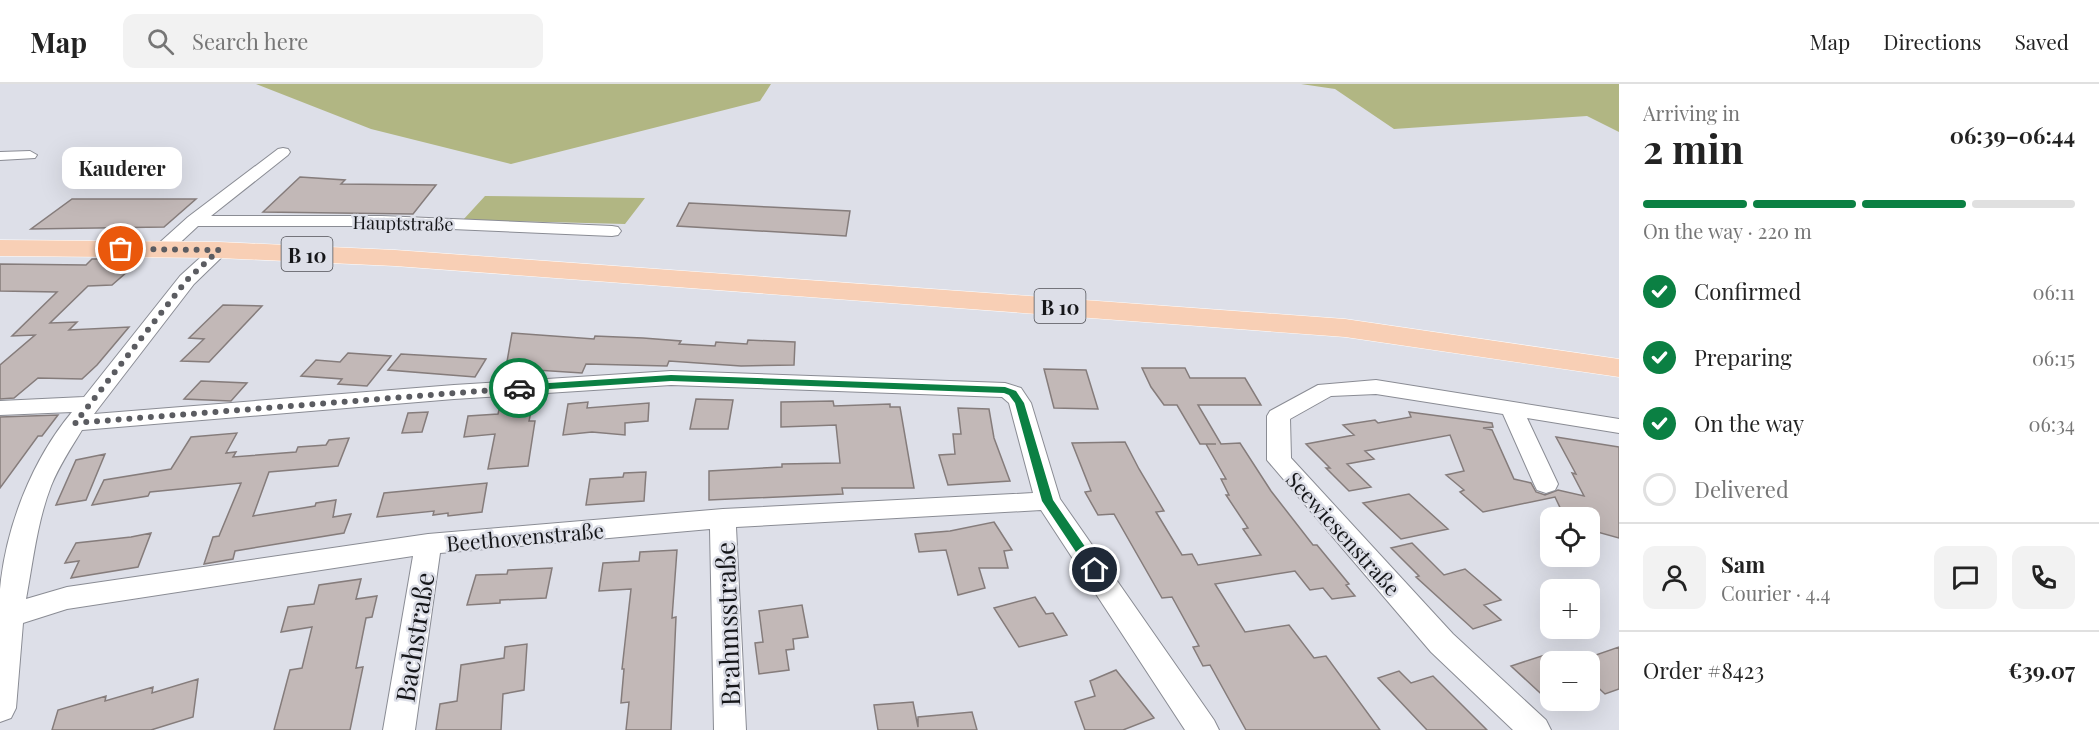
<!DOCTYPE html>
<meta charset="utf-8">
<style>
body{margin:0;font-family:"Playfair Display",serif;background:#f2f2f2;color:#222;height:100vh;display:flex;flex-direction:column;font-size:22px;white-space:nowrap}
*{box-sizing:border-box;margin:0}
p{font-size:20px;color:#767676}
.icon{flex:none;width:33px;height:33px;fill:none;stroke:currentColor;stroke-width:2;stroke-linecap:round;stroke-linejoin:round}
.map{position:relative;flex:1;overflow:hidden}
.drawer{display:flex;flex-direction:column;background:#fff;width:480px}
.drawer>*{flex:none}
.controls{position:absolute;left:1540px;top:423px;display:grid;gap:12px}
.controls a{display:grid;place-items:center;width:60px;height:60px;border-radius:12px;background:#fff;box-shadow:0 6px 24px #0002;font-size:30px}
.pin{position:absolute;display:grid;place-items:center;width:51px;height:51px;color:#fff;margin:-26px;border:3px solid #fff;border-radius:50%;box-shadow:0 2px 6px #0007}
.courier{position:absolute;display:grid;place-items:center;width:60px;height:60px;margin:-30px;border:4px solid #0b8043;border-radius:50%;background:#fff;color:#222;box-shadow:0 2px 8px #0007}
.bubble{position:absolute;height:42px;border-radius:12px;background:#fff;box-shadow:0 6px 24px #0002;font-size:20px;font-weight:700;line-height:42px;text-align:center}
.headline em{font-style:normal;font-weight:700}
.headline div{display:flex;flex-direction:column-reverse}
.headline{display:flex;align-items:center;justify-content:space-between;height:102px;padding:0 24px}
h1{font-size:39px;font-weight:700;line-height:45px}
.bar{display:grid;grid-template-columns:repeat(4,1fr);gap:9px 6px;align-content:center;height:72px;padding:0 24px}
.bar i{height:8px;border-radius:4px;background:#e0e0e0}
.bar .on{background:#0b8043}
.bar p{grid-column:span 4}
.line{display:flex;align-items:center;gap:15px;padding:0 24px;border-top:2px solid #e0e0e0}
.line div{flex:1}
.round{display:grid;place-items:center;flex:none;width:63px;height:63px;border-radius:12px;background:#f2f2f2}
ol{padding:0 24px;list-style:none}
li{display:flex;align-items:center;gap:18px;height:66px}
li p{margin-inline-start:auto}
li .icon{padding:6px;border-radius:50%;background:#0b8043;color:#fff;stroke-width:4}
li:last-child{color:#767676}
li i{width:33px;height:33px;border:3px solid #e0e0e0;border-radius:50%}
header{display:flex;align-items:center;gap:36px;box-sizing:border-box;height:84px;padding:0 30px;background:#fff;border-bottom:2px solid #e0e0e0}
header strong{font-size:28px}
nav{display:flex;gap:33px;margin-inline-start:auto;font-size:21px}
.search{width:420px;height:54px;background:#f2f2f2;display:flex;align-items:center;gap:15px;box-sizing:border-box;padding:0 21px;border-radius:12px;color:#767676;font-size:22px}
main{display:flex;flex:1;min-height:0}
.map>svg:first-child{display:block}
.green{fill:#b1b683}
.building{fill:#c2b8b7;stroke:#857c7b;stroke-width:1.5}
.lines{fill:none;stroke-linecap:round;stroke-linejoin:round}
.minor-casing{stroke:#8a8c94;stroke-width:2}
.primary-casing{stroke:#fff;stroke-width:1}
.minor{fill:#fff;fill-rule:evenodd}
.primary{fill:#f8cfb5;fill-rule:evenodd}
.route{fill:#0b8043}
.done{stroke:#5b5c61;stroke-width:6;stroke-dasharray:0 10.8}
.labels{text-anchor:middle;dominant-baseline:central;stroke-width:5;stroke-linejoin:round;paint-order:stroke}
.far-street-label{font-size:18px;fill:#151619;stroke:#dddfe8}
.shield{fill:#dddfe8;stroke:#515257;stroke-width:1.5}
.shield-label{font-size:20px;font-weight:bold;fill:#151619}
.street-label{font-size:21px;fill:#151619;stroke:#dddfe8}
.near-street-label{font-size:26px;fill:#151619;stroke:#dddfe8}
</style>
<header>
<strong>Map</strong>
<div class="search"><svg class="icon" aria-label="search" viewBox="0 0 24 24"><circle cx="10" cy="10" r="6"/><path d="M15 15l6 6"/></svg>Search here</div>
<nav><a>Map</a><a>Directions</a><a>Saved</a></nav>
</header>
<main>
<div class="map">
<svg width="1619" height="646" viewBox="0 0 1619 646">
<rect width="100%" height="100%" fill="#dddfe8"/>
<path class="green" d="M256,0H771L760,17L511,80L371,45Z
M1301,0H1619V48L1587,32L1394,45L1335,5Z
M485,112L645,114L625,140L463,136Z"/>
<path class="building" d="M300,93L345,96L341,100L436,101L413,130L263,128Z
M72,115H196L164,143L31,145Z
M689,119L769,123L850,127L846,152L677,142Z
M92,175H110L112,178L109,181H135L112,201L88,202L50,239L77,238L69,246L129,243L97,281L82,295L38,294L14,314L0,315V281L35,251L12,252L57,208L0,207V180L86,181Z
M223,221L262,222L209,278L181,277L204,255L189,254Z
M512,249L594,255L595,252L643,254L681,257L679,260L715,262L716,258L747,260L748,256L795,258L794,281L741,282L669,277L667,282L586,280L582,289L536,286L533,291L505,289Z
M348,269L391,272L367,302L338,300L342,295L301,292L316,276L340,278Z
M401,270L486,275L475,293L388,286Z
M1142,284H1185L1190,294H1245L1261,321H1198L1221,360L1240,359L1271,407L1313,461H1317L1349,500L1346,501L1355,512L1332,515L1323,504L1310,506L1295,487L1215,500L1245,548L1289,541L1314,574L1326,572L1380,646H1246L1210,581L1203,582L1193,563L1199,562L1172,513L1162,514L1114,430L1098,431L1085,408L1091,407L1072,359L1125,358L1139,385L1164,427L1156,428L1182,471L1192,470L1198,481L1261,471L1243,445L1248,444L1226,411H1229L1221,395H1226L1206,360H1216H1200L1177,321H1164L1151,303Z
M1044,285L1086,286L1098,325L1054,324Z
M201,297L247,299L231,317L184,315Z
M696,315L733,316L728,345H690Z
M833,317L834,322L890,320V323H900L914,404H842L843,410L709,416V387L782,383V380L840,379L836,341L781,343V318Z
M588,318L587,324L649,319L648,337L625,339V351L592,348L563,351L568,320Z
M532,323L529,337H535L528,382L488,385L495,350L464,353L468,332L498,330L499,326Z
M958,324L989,325L994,354L1010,397L948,401L939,371L955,370L953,350H961Z
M428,328L422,348L402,349L408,329Z
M1409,328L1492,339L1493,343L1483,344L1492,346L1514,395L1531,399L1536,408L1545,411L1558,406L1584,412L1572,389L1576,390L1556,353L1619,363V454L1590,446V434H1565L1555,413L1483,428L1460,408L1464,406L1446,391L1464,387L1450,351L1365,367L1374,375L1347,380L1371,403L1349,407L1326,384H1330L1306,360L1354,351L1343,341L1375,336L1378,339L1411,333Z
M58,331L42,352H38L0,404V333Z
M237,349L226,369L236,368L233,373L296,368L298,363L326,361L329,356L349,354L338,382L269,388L253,432L315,422L316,419L336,416L333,433L351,430L344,449L235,467L233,475L204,480L213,453L219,452L241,399L150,408L148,412L92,421L104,396L171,385L191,353Z
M105,370L86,416L56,421L76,376Z
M646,388L644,417L586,421L590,395L623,393L624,389Z
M487,399L482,428L448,432V429L433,431L434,427L377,433L384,409Z
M1409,410L1448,445L1401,455L1363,419Z
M994,438L1012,466L1004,467L1008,484H979L985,504L958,511L946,466L919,468L915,450L950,447Z
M151,449L138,483L71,494L79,477L65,479L76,459L131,453Z
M1412,459L1444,491L1465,485L1501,516L1484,521L1501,536L1473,545L1416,493L1419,492L1391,464Z
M677,466L672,534L676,533L671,646H626L629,618L621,619L624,585H622L631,505L599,507L603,479L639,477L640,468Z
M552,484L546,514L500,516V519L467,521L476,491L507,490L508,486Z
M361,495L356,515L377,512L372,533L366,534L356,584L363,583L350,646H274L290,586L302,584L312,543L281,548L288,523L314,520L319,501Z
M1035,513L1046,530L1053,529L1067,551L1019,563L994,524Z
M802,521L808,553L793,555L794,565L786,566L789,586L759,590L755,559L763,558L759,527Z
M527,560L524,606L503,610L501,646H436L440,620L457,617L461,581L504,574L505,563Z
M1619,563V605L1605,610L1590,596V573Z
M1551,569V619L1511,582Z
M1116,586L1154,634L1123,646H1085L1075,618L1095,612L1090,597Z
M1399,587L1411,599L1433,592L1487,646H1427L1378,594Z
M198,595L193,633L151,646H52L58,626L106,612L105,617L153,603L152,609Z
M913,618L918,643V633L972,628L977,646H878L874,621Z"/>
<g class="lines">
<defs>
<path id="minor" d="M283,64L288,65L290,68L288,71L211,132H382L612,142L618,143L621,147L618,151L612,152L382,142H198L170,168H158L155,164L158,160L188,133L278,65Z
M30,67L37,71L35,74L0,76V68Z
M219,161L225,162L228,166L225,170L194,200L94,330L454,301L671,287L1005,299L1021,304L1031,319L1060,415L1214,636L1219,646H1185L1041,426L736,443L746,646H714L710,445L440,469L415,646H383L413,472L67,525L23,539L16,624L11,634L0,638C0,594 0,548 0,505C6,442 32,376 72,328L0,331V317L84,313L180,192L213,162ZM671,301L1002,313L1009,319L1033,409L723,425L428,450L67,503L26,515C33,478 37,438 51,402C59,382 71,364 82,346L454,315Z
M1376,296L1619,335V349L1527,334L1558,400L1555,406L1546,409L1537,406L1534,400L1503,330L1376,310L1331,312L1290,335L1291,374L1453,550L1546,636L1551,646H1513L1431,568L1267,376V332L1270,327L1318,301Z"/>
<path id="primary" d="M0,156L219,158L395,166L1345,235L1619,275V293L1345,253L395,182L219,174L0,172Z"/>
</defs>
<use href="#minor" class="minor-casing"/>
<use href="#primary" class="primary-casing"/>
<use href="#minor" class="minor"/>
<use href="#primary" class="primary"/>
</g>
<path class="route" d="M671,291L1005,303L1016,307L1024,319L1053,416L1101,486L1099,489H1090L1042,417L1015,319L1009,311L1004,309L671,297L519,307L515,304L519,301Z"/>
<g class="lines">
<path class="done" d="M121,165L219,166L187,196L75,339L519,304"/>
</g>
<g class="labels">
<g class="far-street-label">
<text transform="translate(403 139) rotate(1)">Hauptstraße</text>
</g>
<g class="shield">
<rect x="281.5" y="153" width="51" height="34" rx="4.5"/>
<rect x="1034.5" y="205" width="51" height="34" rx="4.5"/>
</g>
<g class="shield-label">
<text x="307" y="170">B 10</text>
<text x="1060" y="222">B 10</text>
</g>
<g class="street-label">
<text transform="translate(1344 449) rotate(48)">Seewiesenstraße</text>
<text transform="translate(525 452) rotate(-5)">Beethovenstraße</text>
</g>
<g class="near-street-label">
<text transform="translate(727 540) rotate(-92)">Brahmsstraße</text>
<text transform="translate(414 553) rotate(-81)">Bachstraße</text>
</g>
</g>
</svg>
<div class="controls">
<a><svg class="icon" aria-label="locate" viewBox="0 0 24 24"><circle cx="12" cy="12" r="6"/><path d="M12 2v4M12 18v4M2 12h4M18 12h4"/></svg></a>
<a>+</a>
<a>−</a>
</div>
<div class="pin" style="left:121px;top:165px;background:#ea580c"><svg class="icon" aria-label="bag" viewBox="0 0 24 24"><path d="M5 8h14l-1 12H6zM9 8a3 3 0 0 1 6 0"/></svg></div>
<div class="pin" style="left:1095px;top:486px;background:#1f2937"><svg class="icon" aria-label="home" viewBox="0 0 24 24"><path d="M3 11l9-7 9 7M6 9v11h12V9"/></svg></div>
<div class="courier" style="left:519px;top:304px"><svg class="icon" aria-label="car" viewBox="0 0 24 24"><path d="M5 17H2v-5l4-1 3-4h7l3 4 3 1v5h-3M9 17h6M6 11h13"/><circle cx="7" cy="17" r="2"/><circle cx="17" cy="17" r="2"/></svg></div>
<div class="bubble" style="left:62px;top:63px;width:120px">Kauderer</div>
</div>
<section class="drawer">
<div class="headline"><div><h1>2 min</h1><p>Arriving in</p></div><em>06:39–06:44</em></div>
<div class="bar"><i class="on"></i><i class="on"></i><i class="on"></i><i></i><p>On the way · 220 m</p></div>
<ol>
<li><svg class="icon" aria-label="check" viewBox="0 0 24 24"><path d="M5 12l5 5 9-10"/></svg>Confirmed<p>06:11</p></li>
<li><svg class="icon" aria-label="check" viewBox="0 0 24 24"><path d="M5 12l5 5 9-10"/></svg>Preparing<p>06:15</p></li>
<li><svg class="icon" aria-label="check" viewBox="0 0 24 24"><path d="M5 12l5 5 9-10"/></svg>On the way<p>06:34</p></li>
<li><i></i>Delivered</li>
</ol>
<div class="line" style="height:108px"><a class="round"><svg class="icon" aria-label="person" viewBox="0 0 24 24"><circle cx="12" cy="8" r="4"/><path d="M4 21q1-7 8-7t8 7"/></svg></a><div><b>Sam</b><p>Courier · 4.4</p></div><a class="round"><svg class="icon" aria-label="chat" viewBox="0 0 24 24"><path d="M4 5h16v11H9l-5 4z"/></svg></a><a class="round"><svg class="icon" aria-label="phone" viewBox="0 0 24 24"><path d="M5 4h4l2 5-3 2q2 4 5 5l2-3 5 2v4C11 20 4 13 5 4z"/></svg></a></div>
<div class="line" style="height:78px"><div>Order #8423</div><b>€39.07</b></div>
</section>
</main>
